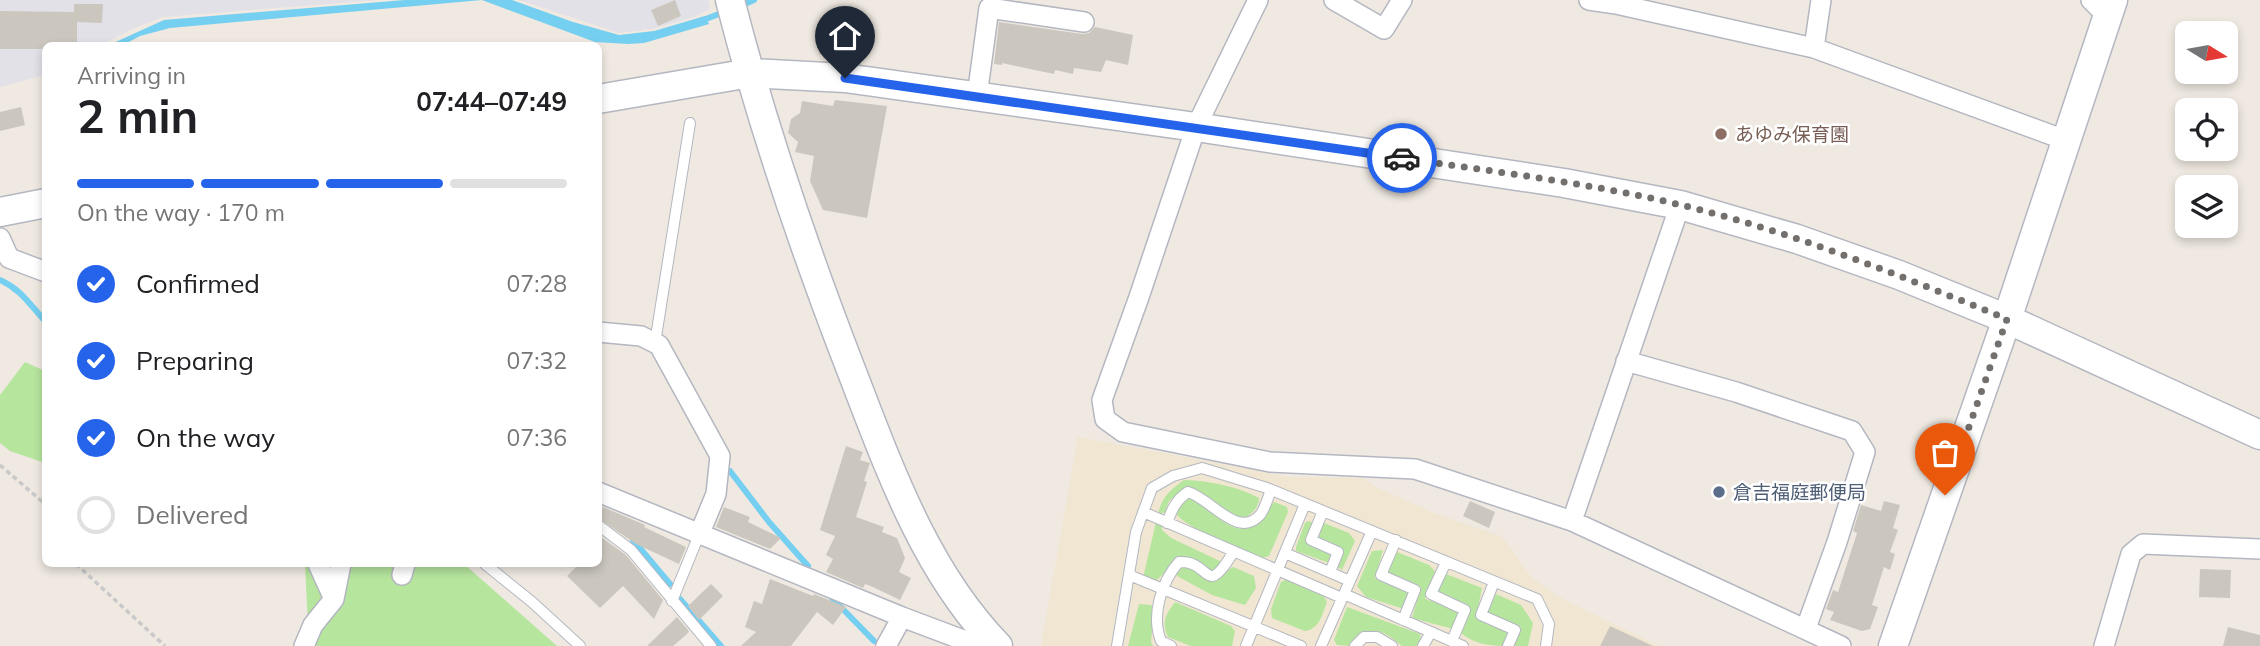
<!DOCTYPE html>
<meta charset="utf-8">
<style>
body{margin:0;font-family:Mulish,"Noto Sans JP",sans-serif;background:#f6f6f6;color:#202124;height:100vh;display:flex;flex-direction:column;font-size:26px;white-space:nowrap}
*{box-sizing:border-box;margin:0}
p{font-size:23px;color:#757577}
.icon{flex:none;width:38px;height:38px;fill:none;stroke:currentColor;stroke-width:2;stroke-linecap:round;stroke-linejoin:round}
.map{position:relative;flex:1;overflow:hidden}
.panel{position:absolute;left:42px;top:42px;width:560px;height:525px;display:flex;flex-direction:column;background:#fff;border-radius:10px;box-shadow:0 4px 10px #0003}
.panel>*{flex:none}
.needle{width:46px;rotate:101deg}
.tools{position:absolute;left:2175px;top:21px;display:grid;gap:14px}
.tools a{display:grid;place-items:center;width:63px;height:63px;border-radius:10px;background:#fff;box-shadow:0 4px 10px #0003;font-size:35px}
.pin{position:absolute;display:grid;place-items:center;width:60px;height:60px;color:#fff;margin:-72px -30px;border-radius:50% 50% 50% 0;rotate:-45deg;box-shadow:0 0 7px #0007}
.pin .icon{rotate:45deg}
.courier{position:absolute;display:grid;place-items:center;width:70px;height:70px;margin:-35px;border:5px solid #2563eb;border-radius:50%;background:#fff;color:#222;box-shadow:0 2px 9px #0007}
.summary em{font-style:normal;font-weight:700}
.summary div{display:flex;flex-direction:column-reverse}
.summary{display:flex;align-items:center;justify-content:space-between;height:119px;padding:0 35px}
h1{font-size:46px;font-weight:700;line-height:52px}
.bar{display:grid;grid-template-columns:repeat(4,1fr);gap:10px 7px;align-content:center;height:84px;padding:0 35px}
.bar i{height:9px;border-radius:5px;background:#e0e0e0}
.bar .selected{background:#2563eb}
.bar p{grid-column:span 4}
ol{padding:0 35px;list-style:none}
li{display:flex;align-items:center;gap:21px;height:77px}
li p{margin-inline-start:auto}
li .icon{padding:7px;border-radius:50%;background:#2563eb;color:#fff;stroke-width:4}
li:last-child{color:#757577}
li i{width:38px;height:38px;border:4px solid #e0e0e0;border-radius:50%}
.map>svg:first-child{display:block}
.industrial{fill:#e3e1e8}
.education{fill:#f0e6d1}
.green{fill:#b6e59e}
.water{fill:#75cff0}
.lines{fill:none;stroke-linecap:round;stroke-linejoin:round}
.stream{stroke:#75cff0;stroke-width:6}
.building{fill:#cbc7bf}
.lane-casing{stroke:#b4b7c1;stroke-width:12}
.street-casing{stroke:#b4b7c1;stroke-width:22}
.secondary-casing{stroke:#b4b7c1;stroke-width:31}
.path{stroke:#c9c9c9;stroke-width:3.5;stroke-dasharray:5 3.5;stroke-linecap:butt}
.lane{stroke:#fff;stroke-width:10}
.street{stroke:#fff;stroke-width:19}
.secondary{stroke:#fff;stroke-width:28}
.done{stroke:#726f6d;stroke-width:7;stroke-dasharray:0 12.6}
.route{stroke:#2563eb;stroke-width:9}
.education-dot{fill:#8d6e63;stroke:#fff;stroke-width:2.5}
.service-dot{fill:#5c6f8a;stroke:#fff;stroke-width:2.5}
.labels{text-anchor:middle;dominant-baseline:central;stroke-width:5;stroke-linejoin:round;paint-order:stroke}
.education-label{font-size:19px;fill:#785e54;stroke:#fff;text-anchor:start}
.service-label{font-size:19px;fill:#4e5e75;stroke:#fff;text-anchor:start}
</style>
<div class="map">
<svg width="2260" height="646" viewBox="0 0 2260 646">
<rect width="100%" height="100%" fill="#efe9e1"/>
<path class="industrial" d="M0,0H378L163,17L132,29L102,45L46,46L45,75L0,87Z
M519,0H708L710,9L694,17L652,29L619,33Z"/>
<path class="education" d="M1078,437L1290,477L1363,478L1375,487L1434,513L1502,537L1532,578L1559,597L1659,646H1041Z"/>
<path class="green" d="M25,362L45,371V463L10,451L0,443V395Z
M1184,480C1210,481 1236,486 1259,498C1259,510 1245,523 1232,516C1228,514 1223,508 1219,505C1209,496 1199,490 1185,487L1169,501L1165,512L1158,515C1161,498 1170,490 1184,480Z
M1188,498C1212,502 1229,543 1255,523C1263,517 1267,509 1274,502L1287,507L1288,512L1269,556L1262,558C1240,547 1190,531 1175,513Z
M1308,521L1314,523L1308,541L1333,552L1332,564L1296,551V547L1305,523Z
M1156,522L1162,524V530L1171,538L1222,562L1219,570L1208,573L1195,564L1171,566L1156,581L1143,578Z
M1324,523L1349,533L1355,541L1342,570L1336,566L1340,552L1314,538L1320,524Z
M1383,550L1375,578L1409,591L1404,609L1366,597L1357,586L1372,551Z
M1397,552L1429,565L1435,571L1425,599L1457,610L1459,615L1453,629L1412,618L1421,587L1387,573Z
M1183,563L1212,580L1233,567L1254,576L1256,588L1245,605L1212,595L1177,576L1176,574Z
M305,564H464L557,646H309Z
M1446,574L1482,588L1476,617L1507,631L1508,635L1504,646C1489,646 1471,643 1460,632L1469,607L1439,595L1437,592Z
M1286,580L1322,593L1327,602C1322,614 1320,629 1305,631L1272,618L1271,609L1281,582Z
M1496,594L1521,605L1533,623L1528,646H1514L1521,627L1489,614L1488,611Z
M1175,602L1231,626L1235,631L1232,646H1191L1168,637C1161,622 1166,614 1175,602Z
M1139,604L1151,605L1154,609L1151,642L1153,646H1128Z
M1347,607L1420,634L1421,640L1417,646H1402C1382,628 1368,624 1350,646L1337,645L1334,640Z"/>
<path class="water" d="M405,0H512L573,22L619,35L654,31L705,16L709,24L644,43L628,44L595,42L482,0L170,28L140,36L123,45H109L164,20Z"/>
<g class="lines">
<path class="stream" d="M738,7L754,0
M698,22L724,12
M0,280C22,290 29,304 46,322
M730,471L769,522L808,566
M633,540L670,584
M832,598L874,641
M680,599L721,646"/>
</g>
<path class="building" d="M675,0L681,16L658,26L651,10Z
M74,4H103L102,23L77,22V46H46V49H0V11L74,12Z
M999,22L1082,34L1089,33L1095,27L1133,35L1128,65L1106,60L1101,72L1074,68L1073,74L1055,70L1054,74L1002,63V65L994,64Z
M835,100L887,106L867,218L823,210L810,181L814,156L795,152L798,142L788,133L791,119L800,113L802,101L833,106Z
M21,107L25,125L0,131V112Z
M846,446L863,452L860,460L870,463L864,481L867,482L856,517L884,527L882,532L897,538L905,558L899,572L911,578L900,600L873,587L865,584L863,588L826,572L833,559L826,555L835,536L820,530Z
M1470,501L1495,512L1489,528L1463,516Z
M1884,501L1900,505L1893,528L1898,530L1890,552L1895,554L1890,570L1884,567L1872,605L1878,607L1870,629L1862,631L1830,620L1834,612L1826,609L1833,590L1838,592L1857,533L1853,531L1861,505L1881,511Z
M603,507L645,525L644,527L686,547L679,564L636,544L598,518Z
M724,507L750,517L748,522L781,538L770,549L716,527Z
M598,535L626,555L663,600L654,619L623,586L600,608L567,576L579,564H598Z
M2200,569L2231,570L2230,598L2199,597Z
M770,579L813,596L814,594L846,607L833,625L817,612L791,646H741L756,632L745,627L754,601L762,604Z
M711,584L723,596L699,620L688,606Z
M677,617L689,631L687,634L673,646H647Z
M1610,626L1653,646H1600Z
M2228,627L2260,635V646H2223Z"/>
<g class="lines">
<defs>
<path id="lane" d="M655,343L690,123
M1323,511L1311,540L1338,552L1330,572
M1143,512L1342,598
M1167,523C1172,509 1176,500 1188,492C1210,498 1238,540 1260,515C1265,509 1268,497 1271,490
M598,525L631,550L711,646
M1396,540L1381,575L1415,590L1403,620
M1285,553L1350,581
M1446,562L1431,594L1465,610L1452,641
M485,564L532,602L580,646
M1129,575L1301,646
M1494,582L1481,615L1515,630L1508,646
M1344,594L1463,646
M672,601L699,535
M1117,646L1136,532L1152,488L1173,476L1202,468L1267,488L1537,599L1549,624L1546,646
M1171,646L1161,641C1151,616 1161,582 1179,562C1212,560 1204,601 1234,551
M1246,646L1305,504
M1321,646L1372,531
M1355,646L1364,637H1377L1392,646
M1423,646L1431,632"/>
<path id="street" d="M1258,0L1196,127L1139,297L1102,400L1105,419L1123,432L1270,462L1415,469L1572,521L1841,646
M1334,0L1384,29L1402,0
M1589,0L1616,4L1814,48L2065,140
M2091,0L2108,17
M1814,48L1821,0
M977,96L989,8L1084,22
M0,238L9,258L46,272
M598,332L641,336L659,345L720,456L716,494L699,535
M1626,361L1736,392L1852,431L1865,452L1837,542L1806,628
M598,492L902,617L979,646
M1572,521L1680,205
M318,564L334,599
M402,575L405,564
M304,646L313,625L334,599L341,564
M886,646L902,617
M2104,646L2131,554L2143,544L2260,549"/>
<path id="secondary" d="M730,0C762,125 804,248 850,367C888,465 924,570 998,646
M598,99L750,73L845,78L1196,127L1564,183L1680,205L1797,239L1899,275L2007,319L2260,435
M0,212L46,203
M1893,646L2007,319L2113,0"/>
</defs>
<use href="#lane" class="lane-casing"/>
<use href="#street" class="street-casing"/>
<use href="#secondary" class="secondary-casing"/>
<path class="path" d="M0,465L46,505
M76,564L165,646"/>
<use href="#lane" class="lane"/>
<use href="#street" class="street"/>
<use href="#secondary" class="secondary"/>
</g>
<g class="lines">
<path class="done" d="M1402,158C1495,172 1590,183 1681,205C1793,232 1901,276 2007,319L1945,495"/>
<path class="route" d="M845,78L1402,158"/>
</g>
<circle class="education-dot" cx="1721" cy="134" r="7"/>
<circle class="service-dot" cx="1719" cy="492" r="7"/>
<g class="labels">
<g class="education-label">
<text x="1735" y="134">あゆみ保育園</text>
</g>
<g class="service-label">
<text x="1733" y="492">倉吉福庭郵便局</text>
</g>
</g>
</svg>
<div class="tools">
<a><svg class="needle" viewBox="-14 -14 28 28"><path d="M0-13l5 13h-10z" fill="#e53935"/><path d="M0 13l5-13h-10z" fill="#757577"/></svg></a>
<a><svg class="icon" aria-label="locate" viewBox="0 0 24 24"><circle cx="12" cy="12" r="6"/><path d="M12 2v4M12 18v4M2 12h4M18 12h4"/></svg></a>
<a><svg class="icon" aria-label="layers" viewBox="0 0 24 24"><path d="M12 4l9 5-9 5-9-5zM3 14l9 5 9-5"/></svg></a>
</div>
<div class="pin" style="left:1945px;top:495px;background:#ea580c"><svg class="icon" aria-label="bag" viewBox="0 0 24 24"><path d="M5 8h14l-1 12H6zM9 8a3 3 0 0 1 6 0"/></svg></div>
<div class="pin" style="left:845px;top:78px;background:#1f2937"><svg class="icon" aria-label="home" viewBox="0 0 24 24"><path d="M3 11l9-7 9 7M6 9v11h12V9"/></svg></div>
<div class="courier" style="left:1402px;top:158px"><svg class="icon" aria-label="car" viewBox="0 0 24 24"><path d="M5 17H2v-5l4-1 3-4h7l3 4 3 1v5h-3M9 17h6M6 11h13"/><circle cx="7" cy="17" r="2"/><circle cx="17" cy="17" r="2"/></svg></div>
<section class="panel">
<div class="summary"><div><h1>2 min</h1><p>Arriving in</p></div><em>07:44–07:49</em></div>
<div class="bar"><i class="selected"></i><i class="selected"></i><i class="selected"></i><i></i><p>On the way · 170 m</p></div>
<ol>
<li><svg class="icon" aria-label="check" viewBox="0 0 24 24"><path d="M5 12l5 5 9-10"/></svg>Confirmed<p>07:28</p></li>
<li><svg class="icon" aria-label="check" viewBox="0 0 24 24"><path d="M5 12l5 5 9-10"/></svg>Preparing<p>07:32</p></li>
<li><svg class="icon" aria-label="check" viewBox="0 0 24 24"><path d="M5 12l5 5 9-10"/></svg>On the way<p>07:36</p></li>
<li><i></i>Delivered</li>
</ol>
</section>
</div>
